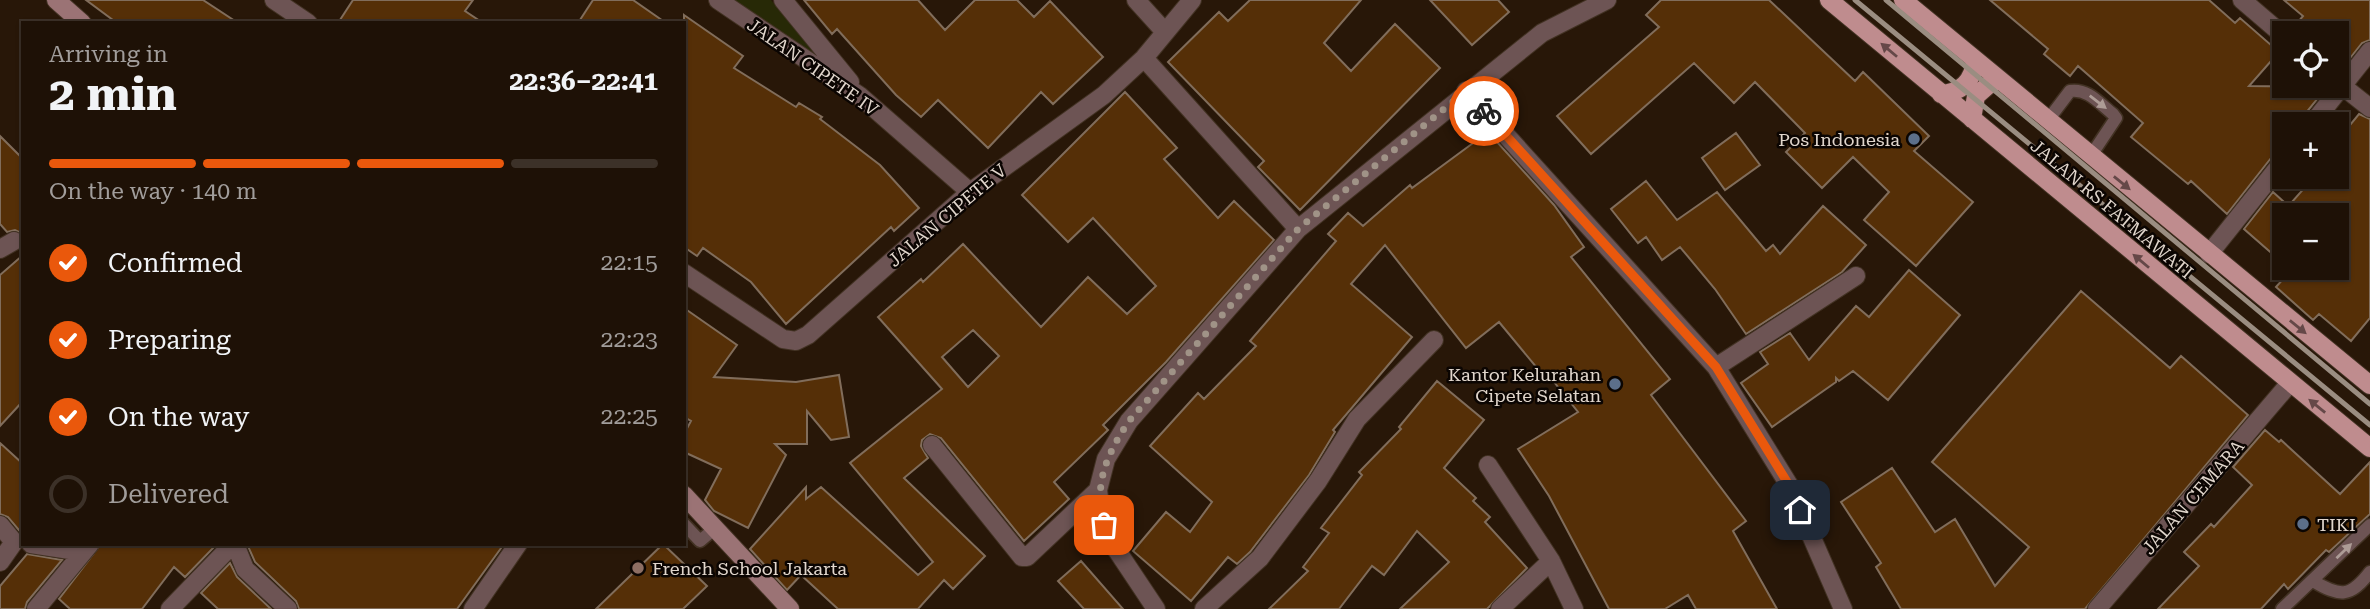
<!DOCTYPE html>
<meta charset="utf-8">
<style>
body{margin:0;font-family:"Roboto Serif",serif;background:#261a10;color:#f1f3f6;height:100vh;display:flex;flex-direction:column;font-size:26px;white-space:nowrap}
*{box-sizing:border-box;margin:0}
p{font-size:23px;color:#a19d9b}
.icon{flex:none;width:38px;height:38px;fill:none;stroke:currentColor;stroke-width:2;stroke-linecap:round;stroke-linejoin:round}
.map{position:relative;flex:1;overflow:hidden}
.panel{position:absolute;left:21px;top:21px;width:665px;height:525px;display:flex;flex-direction:column;background:#1e1106;border-radius:0px;box-shadow:0 2px 5px #0004,0 0 0 2px #3c3128}
.panel>*{flex:none}
.buttons{position:absolute;left:2272px;top:21px;display:grid;gap:14px}
.buttons a{display:grid;place-items:center;width:77px;height:77px;border-radius:0px;background:#1e1106;box-shadow:0 2px 5px #0004,0 0 0 2px #3c3128;font-size:35px}
.pin{position:absolute;display:grid;place-items:center;width:60px;height:60px;color:#fff;margin:-30px;border-radius:14px;box-shadow:0 4px 10px #0006}
.courier{position:absolute;display:grid;place-items:center;width:70px;height:70px;margin:-35px;border:5px solid #ea580c;border-radius:50%;background:#fff;color:#222;box-shadow:0 2px 9px #0007}
.overview em{font-style:normal;font-weight:700}
.overview div{display:flex;flex-direction:column-reverse}
.overview{display:flex;align-items:center;justify-content:space-between;height:119px;padding:0 28px}
h1{font-size:46px;font-weight:700;line-height:52px}
.bar{display:grid;grid-template-columns:repeat(4,1fr);gap:10px 7px;align-content:center;height:84px;padding:0 28px}
.bar i{height:9px;border-radius:5px;background:#3c3128}
.bar .selected{background:#ea580c}
.bar p{grid-column:span 4}
ol{padding:0 28px;list-style:none}
li{display:flex;align-items:center;gap:21px;height:77px}
li p{margin-inline-start:auto}
li .icon{padding:7px;border-radius:50%;background:#ea580c;color:#fff;stroke-width:4}
li:last-child{color:#a19d9b}
li i{width:38px;height:38px;border:4px solid #3c3128;border-radius:50%}
.map>svg:first-child{display:block}
.green{fill:#272906}
.building{fill:#552f07;stroke:#816d5b;stroke-width:2;fill-rule:evenodd}
.lines{fill:none;stroke-linecap:round;stroke-linejoin:round}
.lane-casing{stroke:#423223;stroke-width:15}
.street-casing{stroke:#423223;stroke-width:20}
.secondary-casing{stroke:#423223;stroke-width:20}
.primary-casing{stroke:#423223;stroke-width:20}
.lane{stroke:#6d5454;stroke-width:12}
.street{stroke:#6d5454;stroke-width:18}
.secondary{stroke:#9b7375;stroke-width:18}
.primary{stroke:#bf8c8e;stroke-width:18}
.rail{stroke:#9a8d81;stroke-width:5}
.oneway{fill:#654848}
.oneway2{fill:#ad9c96}
.done{stroke:#a09387;stroke-width:7;stroke-dasharray:0 12.6}
.route{stroke:#ea580c;stroke-width:9}
.service-dot{fill:#5c6f8a;stroke:#0b0502;stroke-width:2.5}
.education-dot{fill:#8d6e63;stroke:#0b0502;stroke-width:2.5}
.labels{text-anchor:middle;dominant-baseline:central;stroke-width:5;stroke-linejoin:round;paint-order:stroke}
.street-label{font-size:18px;fill:#e1d6cc;stroke:#0b0502}
.poi-label{font-size:18px;fill:#e1d6cc;stroke:#0b0502;text-anchor:end}
</style>
<div class="map">
<svg width="2370" height="609" viewBox="0 0 2370 609">
<rect width="100%" height="100%" fill="#281708"/>
<path class="green" d="M731,0H771L819,58Z"/>
<path class="building" d="M86,0H203L238,23H117Z
M353,0H473L465,11L483,23H338Z
M593,0H633L666,23H578Z
M804,0H918L945,30L975,0H1017L1034,17L1050,1L1103,57L1053,104L1041,92L988,148L938,100L921,117L896,95L837,29L832,34Z
M1250,0H1361L1324,43L1351,71L1395,24L1440,68L1300,210L1258,167L1264,161L1168,62L1219,12L1228,21Z
M1430,0H1498L1509,12L1472,45Z
M1661,0H1769L1855,81L1863,72L1929,136L1914,151L1973,202L1916,266L1864,220L1889,192L1853,157L1822,188L1786,152L1805,133L1755,82L1734,103L1694,63L1591,154L1557,116L1659,27L1646,15Z
M1990,0H2209L2235,23L2240,18L2279,52L2249,86L2327,87L2297,124H2284V149L2275,153L2227,214L2191,181L2188,184L2131,137L2143,123L2078,66L2070,76L2044,54L2048,49Z
M2284,0H2370V40L2362,43L2347,62L2336,54V33H2312L2298,22L2303,16Z
M684,15L743,56L734,68L796,107L799,103L822,117L820,119L880,165L919,208L894,231L891,227L786,324L751,282L703,248L697,256L684,247Z
M1125,92L1177,148L1164,159L1218,218L1234,201L1274,240L1166,362L1103,425L1108,430L1054,482L1069,499L1024,541L941,438L930,434L922,440L921,446L928,458L904,478L985,556L953,589L944,580L918,609H838L801,575L787,590L750,549L806,487V499L821,487L918,575L933,562L850,463L942,389L878,317L921,279L923,282L963,244L1041,327L1088,277L1127,314L1156,286L1093,218L1068,242L1022,195ZM973,330L999,356L968,387L942,357Z
M2359,114L2370,119V318L2351,341L2319,314L2313,320L2276,287L2293,268H2336V215H2284V264L2244,229L2273,192L2284,202V211L2314,177H2336V142Z
M1488,132L1554,205L1584,247L1571,257L1670,379L1651,395L1746,521L1733,531L1777,609H1696L1688,595L1665,609H1609L1549,496L1518,449L1578,412L1550,377L1547,380L1499,322L1466,348L1385,245L1351,284L1412,337L1333,430L1335,432L1309,475L1250,552L1237,564L1228,557L1191,601L1133,551L1166,512L1190,532L1212,502L1150,446L1198,393L1204,399L1256,346L1250,341L1336,241L1328,234L1348,213L1363,226L1410,185L1412,188Z
M1736,133L1760,165L1725,190L1702,158Z
M0,136L23,159V234L15,230L7,232L0,224Z
M1646,181L1677,220L1717,192L1766,251L1773,245L1780,254L1823,206L1866,245L1842,272L1746,334L1715,289L1680,247L1662,260L1646,237L1638,243L1611,209Z
M23,255V401L0,426V275Z
M1909,270L1960,315L1888,400L1853,371L1839,381L1836,378V382L1772,427L1741,383L1768,364L1760,352L1790,333L1809,360L1856,306L1869,317Z
M2081,291L2170,368L2181,356L2248,415L2085,609H1901L1876,567L1881,563L1841,502L1892,468L1935,532L1955,519L1995,586L2029,547L1932,462Z
M684,308L737,345L714,377L796,382L839,375L849,437L831,440L807,411V444H775L786,455L748,528L714,511L705,500L721,469L684,452V434L691,421L684,417Z
M1437,381L1484,420L1444,468L1476,498L1473,501L1490,517L1485,522L1527,568L1487,609H1400L1449,562L1417,531L1384,575L1372,566L1339,609H1269L1308,571L1303,567L1329,533L1321,528L1362,475L1359,472L1401,429L1399,427Z
M2265,430L2279,442L2281,440L2340,494L2370,462V514L2329,552L2326,550L2288,589L2284,584L2261,609H2158L2199,566L2184,552L2211,524L2214,527L2252,485L2233,467Z
M0,443L23,464V535L8,517L0,514Z
M101,544H217L185,577L174,567L142,609H70L59,599Z
M247,544H504L457,609H299L296,601L255,562Z
M663,544L707,586L683,609H596Z
M27,554L62,560L27,602L25,609H0V586Z
M1081,561L1123,609H1084L1058,581Z
M230,563L237,577L271,609H218L201,593Z"/>
<g class="lines">
<defs>
<path id="lane" d="M2048,120L2070,91C2088,88 2100,104 2113,114L2116,118L2090,157
M684,524L700,541L714,529
M2313,581C2340,597 2350,598 2370,572
M2282,609L2370,525"/>
<path id="street" d="M274,0L308,23
M718,0L860,96L970,192
M783,0L850,82
M1136,0L1165,32
M2242,0L2284,36
M1144,58L1298,229
M2336,81L2370,108
M1466,91L1716,367L1789,485L1843,609
M2312,124L2370,51
M0,249L14,241
M2209,254L2284,160
M684,273L783,339L796,341L808,335L970,192L1104,95L1144,58L1192,0
M1716,367L1856,276
M932,445L1022,557H1027L1098,490
M1488,465L1551,561L1574,609
M0,525L14,542L0,562
M31,544L83,552
M235,544L245,569L288,609
M36,609L90,544
M170,609L233,544
M473,609L518,544
M1156,609L1110,540L1101,513L1098,490L1106,459L1129,421L1298,229L1542,33L1607,0
M1204,609L1260,558L1318,481L1357,419L1434,340
M1500,609L1551,561
M2097,609L2289,384"/>
<path id="secondary" d="M56,0L82,23
M684,495L790,609"/>
<path id="primary" d="M1829,0L2370,448
M1903,0L2370,385
M1941,94C1961,93 1973,81 1975,61
M1972,119L1976,96L1993,81H1999"/>
</defs>
<use href="#lane" class="lane-casing"/>
<use href="#street" class="street-casing"/>
<use href="#secondary" class="secondary-casing"/>
<use href="#primary" class="primary-casing"/>
<use href="#lane" class="lane"/>
<use href="#street" class="street"/>
<use href="#secondary" class="secondary"/>
<use href="#primary" class="primary"/>
<path class="rail" d="M1855,0L2370,425
M1886,0L2370,404"/>
</g>
<defs><path id="oneway-solid" d="M-6-.8H1V-3.2L6.5 0L1 3.2V.8H-6Z" transform="scale(1.75)"/></defs>
<g class="oneway">
<use href="#oneway-solid" transform="translate(1889 50) rotate(-140)"/>
<use href="#oneway-solid" transform="translate(2122 183) rotate(39)"/>
<use href="#oneway-solid" transform="translate(2141 261) rotate(-140)"/>
<use href="#oneway-solid" transform="translate(2298 327) rotate(39)"/>
<use href="#oneway-solid" transform="translate(2317 406) rotate(-141)"/>
</g>
<g class="oneway2">
<use href="#oneway-solid" transform="translate(2098 102) rotate(38)"/>
<use href="#oneway-solid" transform="translate(2344 551) rotate(-44)"/>
</g>
<g class="lines">
<path class="done" d="M1104,525C1093,484 1107,454 1129,421L1298,229L1466,91L1484,111"/>
<path class="route" d="M1484,111L1716,367L1789,485L1800,510"/>
</g>
<g class="service-dot">
<circle cx="1914" cy="139" r="7"/>
<circle cx="1615" cy="384" r="7"/>
<circle cx="2303" cy="524" r="7"/>
</g>
<circle class="education-dot" cx="638" cy="568" r="7"/>
<g class="labels">
<g class="street-label">
<text transform="translate(813 67) rotate(35)">JALAN CIPETE IV</text>
<text transform="translate(2112 209) rotate(40)">JALAN RS FATMAWATI</text>
<text transform="translate(947 215) rotate(-40)">JALAN CIPETE V</text>
<text transform="translate(2193 497) rotate(-49)">JALAN CEMARA</text>
</g>
<g class="poi-label">
<text x="1900" y="139">Pos Indonesia</text>
<text x="1601" y="374">Kantor Kelurahan<tspan x="1601" dy="21">Cipete Selatan</tspan></text>
<text x="2317" y="524" text-anchor="start">TIKI</text>
<text x="652" y="568" text-anchor="start">French School Jakarta</text>
</g>
</g>
</svg>
<div class="buttons">
<a><svg class="icon" aria-label="locate" viewBox="0 0 24 24"><circle cx="12" cy="12" r="6"/><path d="M12 2v4M12 18v4M2 12h4M18 12h4"/></svg></a>
<a>+</a>
<a>−</a>
</div>
<div class="pin" style="left:1104px;top:525px;background:#ea580c"><svg class="icon" aria-label="bag" viewBox="0 0 24 24"><path d="M5 8h14l-1 12H6zM9 8a3 3 0 0 1 6 0"/></svg></div>
<div class="pin" style="left:1800px;top:510px;background:#1f2937"><svg class="icon" aria-label="home" viewBox="0 0 24 24"><path d="M3 11l9-7 9 7M6 9v11h12V9"/></svg></div>
<div class="courier" style="left:1484px;top:111px"><svg class="icon" aria-label="bike" viewBox="0 0 24 24"><circle cx="6" cy="16" r="4"/><circle cx="18" cy="16" r="4"/><path d="M6 16l4-8h5l3 8M10 8l3 8H6M13 5h3"/></svg></div>
<section class="panel">
<div class="overview"><div><h1>2 min</h1><p>Arriving in</p></div><em>22:36–22:41</em></div>
<div class="bar"><i class="selected"></i><i class="selected"></i><i class="selected"></i><i></i><p>On the way · 140 m</p></div>
<ol>
<li><svg class="icon" aria-label="check" viewBox="0 0 24 24"><path d="M5 12l5 5 9-10"/></svg>Confirmed<p>22:15</p></li>
<li><svg class="icon" aria-label="check" viewBox="0 0 24 24"><path d="M5 12l5 5 9-10"/></svg>Preparing<p>22:23</p></li>
<li><svg class="icon" aria-label="check" viewBox="0 0 24 24"><path d="M5 12l5 5 9-10"/></svg>On the way<p>22:25</p></li>
<li><i></i>Delivered</li>
</ol>
</section>
</div>
